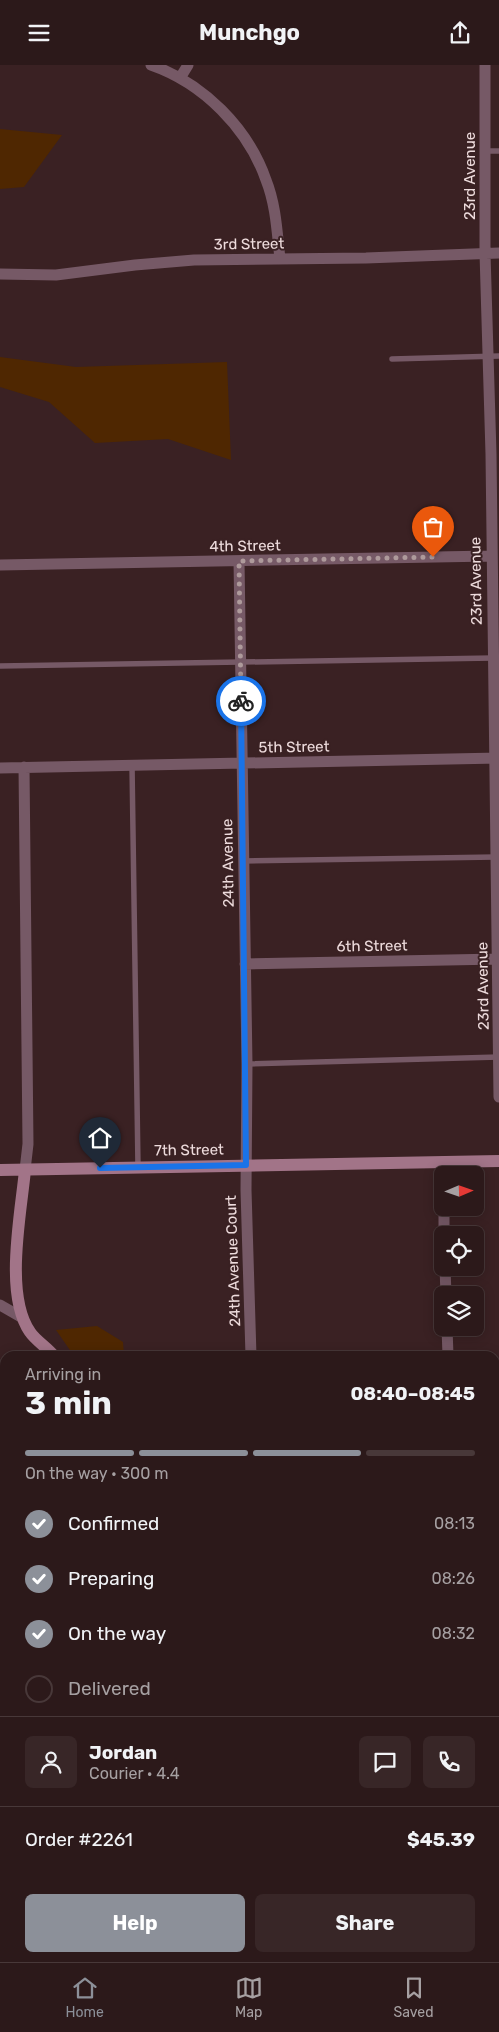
<!DOCTYPE html>
<meta charset="utf-8">
<style>
body{margin:0;font-family:Rubik,sans-serif;background:#382627;color:#f1f3f6;height:100vh;display:flex;flex-direction:column;font-size:19px;white-space:nowrap}
*{box-sizing:border-box;margin:0}
p{font-size:16px;color:#a6a0a2}
.icon{flex:none;width:28px;height:28px;fill:none;stroke:currentColor;stroke-width:2;stroke-linecap:round;stroke-linejoin:round}
.map{position:relative;flex:1;overflow:hidden}
.side{position:absolute;left:0px;top:1286px;width:500px;height:611px;display:flex;flex-direction:column;background:#2c191a;border-radius:15px 15px 0 0;box-shadow:0 2px 12px #0003,0 0 0 1px #483839}
.side>*{flex:none}
.needle{width:32px;rotate:88deg}
.controls{position:absolute;left:434px;top:1101px;display:grid;gap:10px}
.controls a{display:grid;place-items:center;width:50px;height:50px;border-radius:8px;background:#2c191a;box-shadow:0 2px 12px #0003,0 0 0 1px #483839;font-size:25px}
.pin{position:absolute;display:grid;place-items:center;width:42px;height:42px;color:#fff;margin:-51px -21px;border-radius:50% 50% 50% 0;rotate:-45deg;box-shadow:0 0 5px #0007}
.pin .icon{rotate:45deg}
.courier{position:absolute;display:grid;place-items:center;width:50px;height:50px;margin:-25px;border:4px solid #1a73e8;border-radius:50%;background:#fff;color:#222;box-shadow:0 1px 6px #0007}
.overview em{font-style:normal;font-weight:700}
.overview div{display:flex;flex-direction:column-reverse}
.overview{display:flex;align-items:center;justify-content:space-between;height:85px;padding:0 25px}
h1{font-size:32px;font-weight:700;line-height:38px}
.bar{display:grid;grid-template-columns:repeat(4,1fr);gap:8px 5px;align-content:center;height:60px;padding:0 25px}
.bar i{height:6px;border-radius:4px;background:#483839}
.bar .selected{background:#8c9099}
.bar p{grid-column:span 4}
.line{display:flex;align-items:center;gap:12px;padding:0 25px;border-top:1px solid #483839}
.line div{flex:1}
.round{display:grid;place-items:center;flex:none;width:52px;height:52px;border-radius:8px;background:#382627}
ol{padding:0 25px;list-style:none}
li{display:flex;align-items:center;gap:15px;height:55px}
li p{margin-inline-start:auto}
li .icon{padding:5px;border-radius:50%;background:#8c9099;color:#fff;stroke-width:4}
li:last-child{color:#a6a0a2}
li i{width:28px;height:28px;border:2px solid #483839;border-radius:50%}
.button{display:flex;gap:10px;margin-top:auto;padding:10px 25px}
.button a{flex:1;height:58px;border-radius:8px;background:#8c9099;color:#fff;font-size:20px;font-weight:700;line-height:58px;text-align:center}
.button a+a{background:#382627;color:#f1f3f6}
header{display:flex;justify-content:space-between;align-items:center;height:65px;padding:0 25px;background:#2c191a;font-size:22px;font-weight:700}
.tab-bar{display:flex;justify-content:space-around;align-items:center;height:70px;border-top:1px solid #483839;background:#2c191a;font-size:14px;color:#a6a0a2}
.tab-bar a{display:grid;justify-items:center;gap:2px}
.tab-bar .selected{color:#8c9099}
.map>svg:first-child{display:block}
.green{fill:#4f2701}
.lines{fill:none;stroke-linecap:round;stroke-linejoin:round}
.stream{stroke:#260025;stroke-width:4}
.lane{stroke:#765966;stroke-width:5.5}
.street{stroke:#765966;stroke-width:11}
.secondary{stroke:#a27488;stroke-width:12}
.done{stroke:#ae9a9b;stroke-width:5;stroke-dasharray:0 9}
.route{stroke:#1a73e8;stroke-width:6}
.labels{text-anchor:middle;dominant-baseline:central;stroke-width:4;stroke-linejoin:round;paint-order:stroke}
.street-label{font-size:15px;fill:#eddbdc;stroke:#3a2123}
</style>
<header><svg class="icon" aria-label="menu" viewBox="0 0 24 24"><path d="M4 6h16M4 12h16M4 18h16"/></svg>Munchgo<svg class="icon" aria-label="share" viewBox="0 0 24 24"><path d="M12 15V3M7 8l5-5 5 5M5 13v7h14v-7"/></svg></header>
<div class="map">
<svg width="499" height="1897" viewBox="0 0 499 1897">
<rect width="100%" height="100%" fill="#3a2123"/>
<path class="green" d="M0,64L62,70L24,122L0,124Z
M0,292L76,302L227,297L231,395L168,374L95,378L49,337L0,322Z
M97,1261L123,1277L124,1291H74L56,1265Z
M495,1471L499,1472V1568L495,1562Z
M5,1577V1615L0,1619V1580Z
M499,1608V1748L495,1746V1614Z
M5,1660V1826L0,1821V1662Z
M0,1871L5,1877V1892L17,1893L20,1897H0Z
M65,1893H150L148,1897H67Z
M292,1893H347L348,1896L293,1897Z"/>
<g class="lines">
<path class="stream" d="M495,1726L499,1729"/>
<path class="lane" d="M485,86H499
M392,294L499,291
M0,601L493,593
M132,700L138,1102
M243,796L496,792
M247,999L499,992"/>
<path class="street" d="M151,0C203,18 248,63 266,115C276,140 277,167 280,194
M485,0V188L491,389L499,1032
M180,13L188,0
M0,209L56,210L135,200L194,195L366,193L499,188
M239,496L247,999L246,1125L251,1291
M0,500L491,491
M24,702L28,1079L25,1105
M0,703L499,693
M245,899L499,894
M442,1097V1111
M444,1142V1170
M445,1202L446,1230
M0,1240L21,1252
M447,1262L448,1291"/>
<path class="secondary" d="M0,1105L499,1096
M25,1105C21,1148 4,1230 30,1267C36,1276 47,1282 54,1291
M0,1643L5,1640
M0,1854L5,1860
M27,1892L30,1897"/>
</g>
<g class="lines">
<path class="done" d="M241,636L239,496L433,492"/>
<path class="route" d="M100,1103L246,1100L241,636"/>
</g>
<g class="labels">
<g class="street-label">
<text transform="translate(470 111) rotate(-90)">23rd Avenue</text>
<text transform="translate(249 179) rotate(-1)">3rd Street</text>
<text transform="translate(245 481) rotate(-1)">4th Street</text>
<text transform="translate(476 516) rotate(-91)">23rd Avenue</text>
<text transform="translate(294 682) rotate(-1)">5th Street</text>
<text transform="translate(228 798) rotate(-91)">24th Avenue</text>
<text transform="translate(372 881) rotate(-1)">6th Street</text>
<text transform="translate(483 921) rotate(-91)">23rd Avenue</text>
<text transform="translate(189 1085) rotate(-1)">7th Street</text>
<text transform="translate(233 1196) rotate(-92)">24th Avenue Court</text>
</g>
</g>
</svg>
<div class="controls">
<a><svg class="needle" viewBox="-14 -14 28 28"><path d="M0-13l5 13h-10z" fill="#e53935"/><path d="M0 13l5-13h-10z" fill="#a6a0a2"/></svg></a>
<a><svg class="icon" aria-label="locate" viewBox="0 0 24 24"><circle cx="12" cy="12" r="6"/><path d="M12 2v4M12 18v4M2 12h4M18 12h4"/></svg></a>
<a><svg class="icon" aria-label="layers" viewBox="0 0 24 24"><path d="M12 4l9 5-9 5-9-5zM3 14l9 5 9-5"/></svg></a>
</div>
<div class="pin" style="left:433px;top:492px;background:#ea580c"><svg class="icon" aria-label="bag" viewBox="0 0 24 24"><path d="M5 8h14l-1 12H6zM9 8a3 3 0 0 1 6 0"/></svg></div>
<div class="pin" style="left:100px;top:1103px;background:#1f2937"><svg class="icon" aria-label="home" viewBox="0 0 24 24"><path d="M3 11l9-7 9 7M6 9v11h12V9"/></svg></div>
<div class="courier" style="left:241px;top:636px"><svg class="icon" aria-label="bike" viewBox="0 0 24 24"><circle cx="6" cy="16" r="4"/><circle cx="18" cy="16" r="4"/><path d="M6 16l4-8h5l3 8M10 8l3 8H6M13 5h3"/></svg></div>
<section class="side">
<div class="overview"><div><h1>3 min</h1><p>Arriving in</p></div><em>08:40–08:45</em></div>
<div class="bar"><i class="selected"></i><i class="selected"></i><i class="selected"></i><i></i><p>On the way · 300 m</p></div>
<ol>
<li><svg class="icon" aria-label="check" viewBox="0 0 24 24"><path d="M5 12l5 5 9-10"/></svg>Confirmed<p>08:13</p></li>
<li><svg class="icon" aria-label="check" viewBox="0 0 24 24"><path d="M5 12l5 5 9-10"/></svg>Preparing<p>08:26</p></li>
<li><svg class="icon" aria-label="check" viewBox="0 0 24 24"><path d="M5 12l5 5 9-10"/></svg>On the way<p>08:32</p></li>
<li><i></i>Delivered</li>
</ol>
<div class="line" style="height:90px"><a class="round"><svg class="icon" aria-label="person" viewBox="0 0 24 24"><circle cx="12" cy="8" r="4"/><path d="M4 21q1-7 8-7t8 7"/></svg></a><div><b>Jordan</b><p>Courier · 4.4</p></div><a class="round"><svg class="icon" aria-label="chat" viewBox="0 0 24 24"><path d="M4 5h16v11H9l-5 4z"/></svg></a><a class="round"><svg class="icon" aria-label="phone" viewBox="0 0 24 24"><path d="M5 4h4l2 5-3 2q2 4 5 5l2-3 5 2v4C11 20 4 13 5 4z"/></svg></a></div>
<div class="line" style="height:65px"><div>Order #2261</div><b>$45.39</b></div>
<div class="button"><a>Help</a><a>Share</a></div>
</section>
</div>
<nav class="tab-bar">
<a class="selected"><svg class="icon" aria-label="home" viewBox="0 0 24 24"><path d="M3 11l9-7 9 7M6 9v11h12V9"/></svg>Home</a>
<a><svg class="icon" aria-label="map" viewBox="0 0 24 24"><path d="M3 6l6-2 6 2 6-2v14l-6 2-6-2-6 2zM9 4v14M15 6v14"/></svg>Map</a>
<a><svg class="icon" aria-label="saved" viewBox="0 0 24 24"><path d="M7 4h10v16l-5-4-5 4z"/></svg>Saved</a>
</nav>
